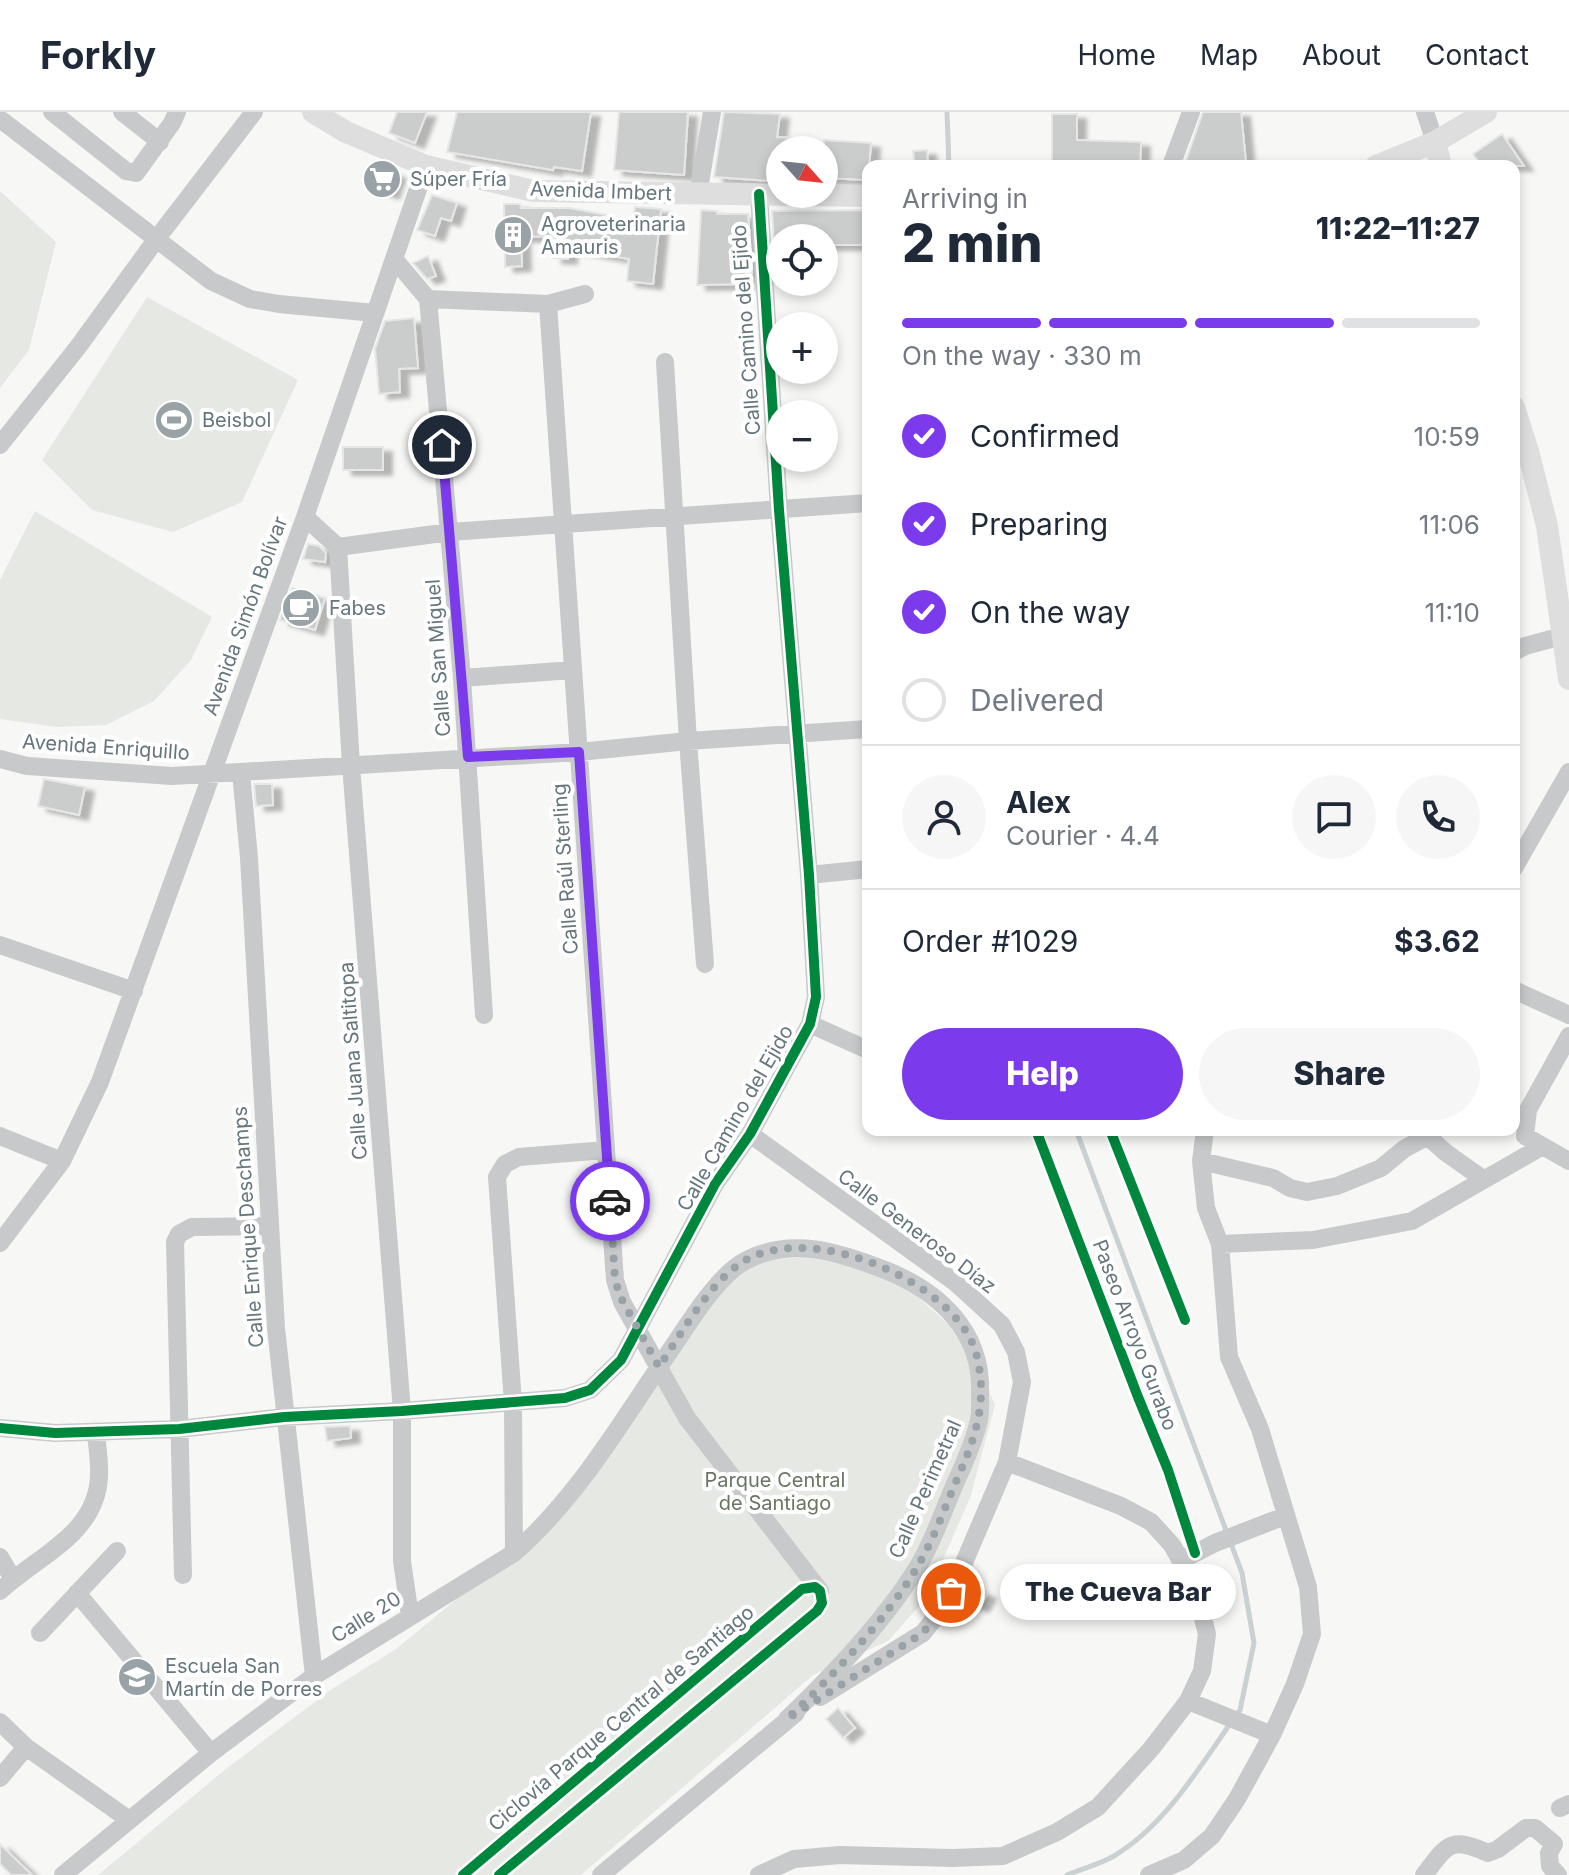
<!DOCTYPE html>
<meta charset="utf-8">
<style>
body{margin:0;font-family:Inter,sans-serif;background:#f6f6f7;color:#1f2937;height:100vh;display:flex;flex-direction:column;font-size:30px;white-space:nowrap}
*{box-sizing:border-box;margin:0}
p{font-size:26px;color:#747a83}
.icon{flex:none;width:44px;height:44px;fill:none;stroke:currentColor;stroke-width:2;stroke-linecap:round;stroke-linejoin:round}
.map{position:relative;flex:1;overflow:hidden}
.side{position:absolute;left:862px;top:48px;width:658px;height:976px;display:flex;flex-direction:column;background:#fff;border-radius:16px;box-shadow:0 4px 12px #0003}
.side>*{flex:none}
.needle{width:52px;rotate:117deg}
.buttons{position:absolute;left:766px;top:24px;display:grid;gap:16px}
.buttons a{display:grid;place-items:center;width:72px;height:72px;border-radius:50%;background:#fff;box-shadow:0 4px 12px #0003;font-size:40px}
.pin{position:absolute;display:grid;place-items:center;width:68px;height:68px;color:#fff;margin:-34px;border:4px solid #fff;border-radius:50%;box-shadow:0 2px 8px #0007}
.courier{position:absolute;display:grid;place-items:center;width:80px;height:80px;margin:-40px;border:6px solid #7c3aed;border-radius:50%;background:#fff;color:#222;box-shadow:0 2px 10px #0007}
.bubble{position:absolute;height:56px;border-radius:28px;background:#fff;box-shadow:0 4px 12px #0003;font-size:26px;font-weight:800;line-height:56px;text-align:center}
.head em{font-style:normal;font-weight:800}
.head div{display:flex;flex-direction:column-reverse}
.head{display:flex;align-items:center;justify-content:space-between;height:136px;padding:0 40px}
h1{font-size:52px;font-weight:800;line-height:60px}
.bar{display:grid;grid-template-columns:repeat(4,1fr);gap:12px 8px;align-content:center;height:96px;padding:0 40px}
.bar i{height:10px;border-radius:6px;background:#e0e1e3}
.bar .on{background:#7c3aed}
.bar p{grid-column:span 4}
.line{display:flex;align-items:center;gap:20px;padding:0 40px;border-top:2px solid #e0e1e3}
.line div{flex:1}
.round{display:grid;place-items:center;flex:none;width:84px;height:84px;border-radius:42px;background:#f6f6f7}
ol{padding:0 40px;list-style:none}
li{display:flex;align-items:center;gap:24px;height:88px}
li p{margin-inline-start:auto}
li .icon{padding:8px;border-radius:50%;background:#7c3aed;color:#fff;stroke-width:4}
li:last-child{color:#747a83}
li i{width:44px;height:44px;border:4px solid #e0e1e3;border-radius:50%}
.cta{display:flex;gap:16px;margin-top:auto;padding:16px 40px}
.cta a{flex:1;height:92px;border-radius:48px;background:#7c3aed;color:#fff;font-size:32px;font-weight:800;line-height:92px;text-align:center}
.cta a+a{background:#f6f6f7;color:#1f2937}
header{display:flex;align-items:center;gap:48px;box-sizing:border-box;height:112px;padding:0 40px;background:#fff;border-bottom:2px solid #e0e1e3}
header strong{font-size:38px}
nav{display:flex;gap:44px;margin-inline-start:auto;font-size:28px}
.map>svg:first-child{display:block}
.green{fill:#e6e8e4}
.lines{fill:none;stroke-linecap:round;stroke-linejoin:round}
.stream{stroke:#c9d1d3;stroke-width:5}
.building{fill:#cbcdcd;stroke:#e6e6e6;stroke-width:2;filter:url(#shadow)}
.minor{stroke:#c8c9ca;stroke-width:18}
.major{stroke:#dedede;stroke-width:22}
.cycleway-casing{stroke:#fff;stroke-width:15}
.cycleway{stroke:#00873e;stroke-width:10}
.done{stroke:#99a3a7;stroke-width:8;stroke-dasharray:0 14.4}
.route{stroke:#7c3aed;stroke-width:10}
.labels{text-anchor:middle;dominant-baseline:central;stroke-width:8;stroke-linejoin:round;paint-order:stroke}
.poi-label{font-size:20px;fill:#66767d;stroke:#fff;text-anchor:start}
.street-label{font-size:20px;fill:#66767d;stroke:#fff}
.park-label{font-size:20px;fill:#697664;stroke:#fff}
</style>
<header>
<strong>Forkly</strong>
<nav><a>Home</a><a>Map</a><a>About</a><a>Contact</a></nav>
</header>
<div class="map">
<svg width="1569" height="1763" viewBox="0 0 1569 1763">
<defs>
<filter id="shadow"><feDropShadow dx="9" dy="5" stdDeviation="2" flood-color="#0004"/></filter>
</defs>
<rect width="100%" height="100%" fill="#f7f7f6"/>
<path class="green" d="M0,79L56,130L29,238L0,276Z
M147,185L298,268L242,390L173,420L92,398L42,348Z
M35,399L212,505L191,548L154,589L106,613L57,615L0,607V468Z
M844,1142L890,1160L976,1237L979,1257L995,1293L970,1386L926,1486L888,1529L813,1563L581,1763H98L226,1657L332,1577L396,1537L539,1419L742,1150Z"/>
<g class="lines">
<path class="stream" d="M947,0L949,54
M1076,1018L1242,1461L1254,1531L1240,1598L1236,1604
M1067,1763C1082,1757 1100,1752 1114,1744C1164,1714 1197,1659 1230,1612"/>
</g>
<path class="building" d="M397,0H427L415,31L389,21Z
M457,0H591L582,59L554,55L553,58L447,40Z
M619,0H688L684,63L614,58Z
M724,0L780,2L777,25L809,27V38H780V63H774L773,69L714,65Z
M1203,0H1241L1246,52L1184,54Z
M1052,2H1077V28L1141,30L1140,54H1052Z
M1502,22L1524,54H1482L1473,42Z
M824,28L871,31L868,68L824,66Z
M927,38L928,54H915L913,39Z
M373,53L397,62L390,82L366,73Z
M432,83L457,91L451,109L441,106L435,124L417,118Z
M504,92H520L521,96H569L633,108L635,95L661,97L653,172L627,169L629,147L568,136V147L553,146L554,124L521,125L522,154L505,155Z
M701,98L717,99V102H748L752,161H746V172L697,173Z
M868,98V133H824V126H780V161H776L772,99Z
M428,144L436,164L427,167L413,151Z
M414,206L418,256L399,257L400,280L379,282L375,237L385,209Z
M343,335H383V358H343Z
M308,432L319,434L326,441L325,450L303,447Z
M292,476L325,486L315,518L280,508Z
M44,667L85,675L79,703L38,694Z
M254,672H272L273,693L256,694Z
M350,1314L351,1326L327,1329L325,1315Z
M970,1475L987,1482L980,1495L964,1488Z
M838,1596L855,1616L843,1626L826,1607Z
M0,1732L32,1763H11L0,1752Z"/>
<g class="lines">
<path class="minor" d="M52,0L126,59L136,61L172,11L177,0
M122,0L160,30
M1425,0L1435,30
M0,7L211,169L250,187L279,192L375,201
M1171,54L1191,0
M698,83L712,0
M395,148L428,187L548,192L585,182
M428,187L462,566L484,903
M548,192L615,1168L622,1190L687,1306L820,1479
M665,250L688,629L705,852
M0,333L78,235L158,125L254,0
M305,405L338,435L351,653L402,1299V1449L410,1504
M338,435L450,420L868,391
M1514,540L1525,534L1562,524
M462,566L573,558
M0,647L27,654L172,664L579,640L688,629L868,617
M241,661L249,746L276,1216L314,1564
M1514,756L1569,660
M809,763L868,757
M0,833L134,879
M1514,878L1569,903
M810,912L868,938
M1569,924L1528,998L1525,1024L1569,1049
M1421,1018L1445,1040L1483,1067
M750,1022L956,1171L1002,1213L1016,1240L1022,1270L1007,1350L951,1481L938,1502L923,1521L820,1585
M0,1024L62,1049
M1201,1049L1273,1066L1290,1076L1307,1080L1337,1074L1381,1056L1404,1037L1426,1025
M0,1131L62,1049L100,970L305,405L426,54
M1220,1132L1313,1128L1412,1109L1541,1035
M0,1316L55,1321L179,1317L284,1305L402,1299L565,1286L590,1278L621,1248L715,1072L750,1022L810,912L816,885L809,763L779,398L759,82
M514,1441L513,1291L497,1065L505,1052L519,1045L606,1038
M0,1445L13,1467
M1182,1448L1215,1431L1285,1404
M183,1463L175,1130L179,1122L192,1115L269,1114
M0,1479C37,1444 96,1423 99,1365C100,1350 97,1335 96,1321
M77,1481L211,1641
M40,1521L117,1439
M1188,1589L1272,1623
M0,1610L26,1635L128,1707
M0,1666L26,1635
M1560,1696L1569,1692
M1554,1732L1549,1741L1550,1754L1558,1763
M63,1763L211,1641L314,1564L514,1441C576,1387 619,1314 665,1246C685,1218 715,1165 745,1149C791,1124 839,1140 885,1158C939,1179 983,1220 980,1282C980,1292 981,1303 978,1312C973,1333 963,1354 954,1374C943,1400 934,1427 920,1451C886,1508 834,1562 787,1607
M601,1763L796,1601
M759,1763L794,1747L840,1743L953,1746L1003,1744L1057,1720L1098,1695L1151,1637L1188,1589L1202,1559L1207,1522L1195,1474L1172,1433L1151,1410L1121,1394L1007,1350
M1149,1763L1184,1748L1212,1724L1237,1687L1272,1623L1295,1572L1312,1522L1308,1475L1260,1317L1229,1245L1220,1132L1206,1096L1201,1049L1205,1018
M1424,1763C1448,1732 1450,1724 1488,1741L1498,1737L1526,1716H1535L1554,1732"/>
<path class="major" d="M313,0L346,20L426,54L533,79L868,84
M1435,30L1441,54
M1376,54L1435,30L1486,0
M1514,295L1528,339L1547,414L1569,567"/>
<defs>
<path id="cycleway" d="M1036,1018L1138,1285L1168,1358L1195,1441
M1110,1018L1185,1208
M0,1316L55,1321L179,1317L284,1305L402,1299L565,1286L590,1278L621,1248L715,1072L750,1022L810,912L816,885L809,763L779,398L759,82
M463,1763L802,1477L815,1475L820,1479L822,1491L817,1499L499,1763"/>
</defs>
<use href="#cycleway" class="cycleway-casing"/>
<use href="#cycleway" class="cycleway"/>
</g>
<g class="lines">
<path class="done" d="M610,1089L615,1168L620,1184L659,1255C681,1222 708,1173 741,1151C805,1109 931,1162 967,1221C977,1237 980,1255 981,1274C982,1310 969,1340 955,1372C944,1398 934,1426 920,1450C890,1504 832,1565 787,1607L923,1521L951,1481"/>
<path class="route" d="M442,333L468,645L579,640L610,1089"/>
</g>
<defs>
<symbol id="supermarket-disc" viewBox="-11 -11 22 22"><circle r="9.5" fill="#99a3a7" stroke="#fff"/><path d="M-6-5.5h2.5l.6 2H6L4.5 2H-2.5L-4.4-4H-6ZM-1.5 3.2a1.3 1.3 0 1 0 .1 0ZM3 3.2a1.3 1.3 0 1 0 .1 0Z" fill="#fff"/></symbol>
<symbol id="building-disc" viewBox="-11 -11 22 22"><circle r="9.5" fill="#99a3a7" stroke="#fff"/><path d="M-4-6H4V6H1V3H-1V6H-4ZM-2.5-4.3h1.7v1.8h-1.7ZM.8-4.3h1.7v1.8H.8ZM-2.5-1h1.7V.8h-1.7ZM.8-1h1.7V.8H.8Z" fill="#fff"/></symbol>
<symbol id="stadium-disc" viewBox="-11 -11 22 22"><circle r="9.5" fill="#99a3a7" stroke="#fff"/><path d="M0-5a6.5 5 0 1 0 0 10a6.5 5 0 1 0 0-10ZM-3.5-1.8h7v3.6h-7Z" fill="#fff"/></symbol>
<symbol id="cafe-disc" viewBox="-11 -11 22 22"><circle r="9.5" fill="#99a3a7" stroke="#fff"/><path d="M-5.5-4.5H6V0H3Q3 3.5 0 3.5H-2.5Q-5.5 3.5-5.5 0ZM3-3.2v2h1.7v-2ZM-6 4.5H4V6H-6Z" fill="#fff"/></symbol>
<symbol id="school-disc" viewBox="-11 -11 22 22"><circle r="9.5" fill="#99a3a7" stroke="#fff"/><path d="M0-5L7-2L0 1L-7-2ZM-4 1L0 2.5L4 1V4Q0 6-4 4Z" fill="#fff"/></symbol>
</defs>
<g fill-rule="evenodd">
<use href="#supermarket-disc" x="360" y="45" width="44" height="44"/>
<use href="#building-disc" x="491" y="101" width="44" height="44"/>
<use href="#stadium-disc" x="152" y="286" width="44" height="44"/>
<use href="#cafe-disc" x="279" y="474" width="44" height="44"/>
<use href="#school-disc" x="115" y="1543" width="44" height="44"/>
</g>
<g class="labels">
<g class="poi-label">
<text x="410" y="67">Súper Fría</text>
<text x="541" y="112">Agroveterinaria<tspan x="541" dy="23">Amauris</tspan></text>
<text x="202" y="308">Beisbol</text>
<text x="329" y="496">Fabes</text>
<text x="165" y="1554">Escuela San<tspan x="165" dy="23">Martín de Porres</tspan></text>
</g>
<g class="street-label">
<text transform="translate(601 79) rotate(2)">Avenida Imbert</text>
<text transform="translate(746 218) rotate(-94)">Calle Camino del Ejido</text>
<text transform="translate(245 504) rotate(-70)">Avenida Simón Bolívar</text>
<text transform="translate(438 546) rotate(-94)">Calle San Miguel</text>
<text transform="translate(106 635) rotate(4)">Avenida Enriquillo</text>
<text transform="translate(565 757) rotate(-94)">Calle Raúl Sterling</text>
<text transform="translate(353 949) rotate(-94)">Calle Juana Saltitopa</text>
<text transform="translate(735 1006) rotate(-60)">Calle Camino del Ejido</text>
<text transform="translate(248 1115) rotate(-94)">Calle Enrique Deschamps</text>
<text transform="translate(917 1119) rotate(37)">Calle Generoso Díaz</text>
<text transform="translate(1135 1223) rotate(69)">Paseo Arroyo Gurabo</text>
<text transform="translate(925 1377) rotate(-66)">Calle Perimetral</text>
<text transform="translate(366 1505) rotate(-32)">Calle 20</text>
<text transform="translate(621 1606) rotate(-40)">Ciclovía Parque Central de Santiago</text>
</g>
<g class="park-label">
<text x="775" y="1368">Parque Central<tspan x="775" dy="23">de Santiago</tspan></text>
</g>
</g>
</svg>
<div class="buttons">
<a><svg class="needle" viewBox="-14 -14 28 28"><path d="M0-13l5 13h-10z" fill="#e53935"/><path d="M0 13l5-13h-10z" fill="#747a83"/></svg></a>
<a><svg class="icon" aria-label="locate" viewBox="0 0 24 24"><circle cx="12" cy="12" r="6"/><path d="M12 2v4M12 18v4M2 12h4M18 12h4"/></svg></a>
<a>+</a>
<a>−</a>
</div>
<div class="pin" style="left:951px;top:1481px;background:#ea580c"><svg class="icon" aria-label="bag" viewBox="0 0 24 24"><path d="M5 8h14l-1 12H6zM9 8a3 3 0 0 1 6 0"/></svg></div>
<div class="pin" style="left:442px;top:333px;background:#1f2937"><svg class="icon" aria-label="home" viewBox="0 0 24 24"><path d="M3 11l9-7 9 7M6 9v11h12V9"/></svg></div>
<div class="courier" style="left:610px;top:1089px"><svg class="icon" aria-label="car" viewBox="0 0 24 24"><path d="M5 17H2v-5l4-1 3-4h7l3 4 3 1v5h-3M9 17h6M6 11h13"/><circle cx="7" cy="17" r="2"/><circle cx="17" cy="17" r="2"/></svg></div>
<div class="bubble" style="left:1000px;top:1452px;width:236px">The Cueva Bar</div>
<section class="side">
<div class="head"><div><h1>2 min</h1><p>Arriving in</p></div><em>11:22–11:27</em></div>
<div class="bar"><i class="on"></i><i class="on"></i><i class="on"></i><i></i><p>On the way · 330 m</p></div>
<ol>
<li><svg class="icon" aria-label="check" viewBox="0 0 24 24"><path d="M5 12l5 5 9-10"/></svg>Confirmed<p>10:59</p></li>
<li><svg class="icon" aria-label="check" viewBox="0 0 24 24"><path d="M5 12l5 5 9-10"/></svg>Preparing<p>11:06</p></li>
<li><svg class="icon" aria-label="check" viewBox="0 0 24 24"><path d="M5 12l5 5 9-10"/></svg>On the way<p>11:10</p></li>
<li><i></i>Delivered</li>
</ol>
<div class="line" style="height:144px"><a class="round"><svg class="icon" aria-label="person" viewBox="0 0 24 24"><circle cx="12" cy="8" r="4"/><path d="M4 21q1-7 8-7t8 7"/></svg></a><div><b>Alex</b><p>Courier · 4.4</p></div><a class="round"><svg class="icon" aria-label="chat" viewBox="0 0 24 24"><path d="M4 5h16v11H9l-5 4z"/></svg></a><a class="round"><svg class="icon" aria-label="phone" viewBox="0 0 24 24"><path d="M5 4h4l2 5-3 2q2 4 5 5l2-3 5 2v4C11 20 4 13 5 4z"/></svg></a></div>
<div class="line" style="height:104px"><div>Order #1029</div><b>$3.62</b></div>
<div class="cta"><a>Help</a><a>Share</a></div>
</section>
</div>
